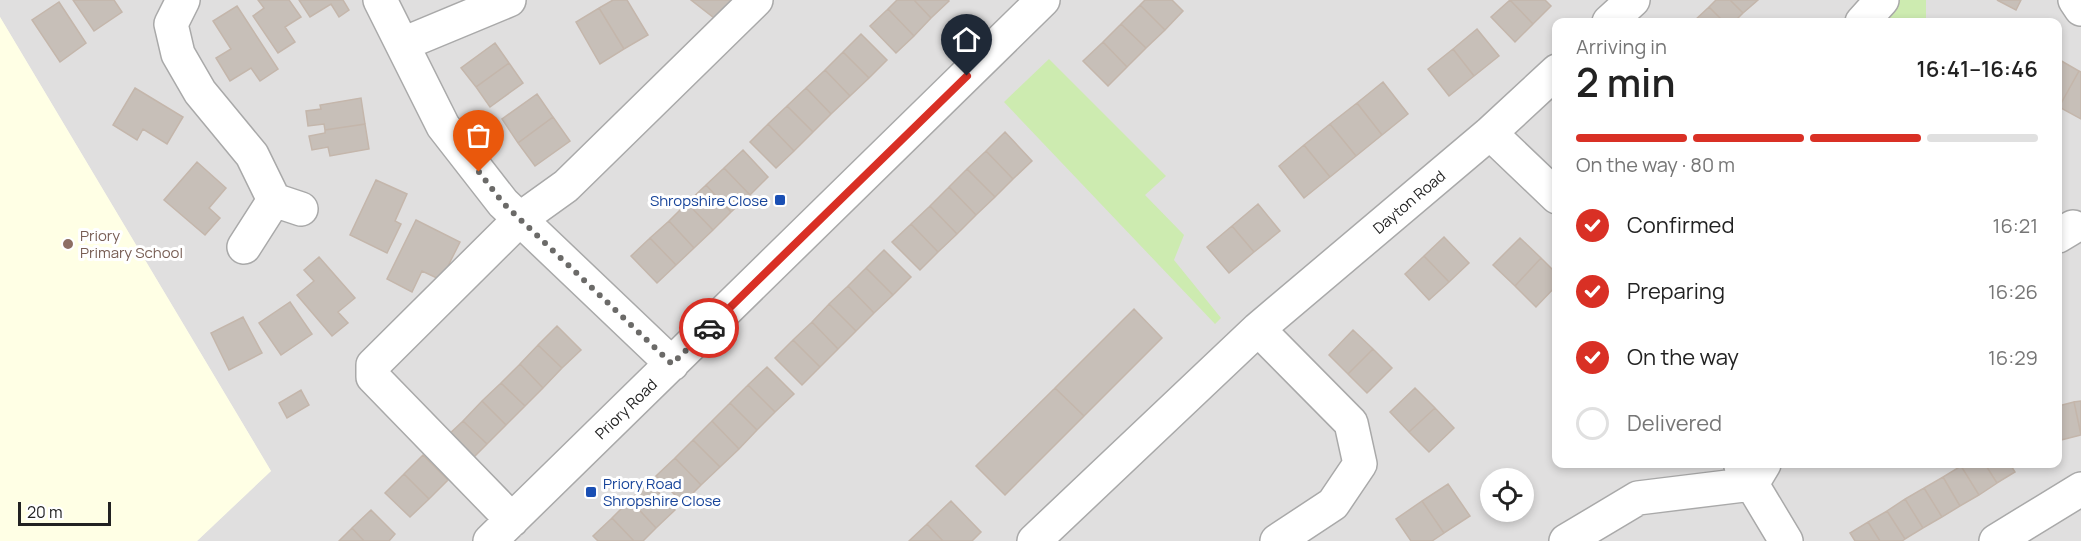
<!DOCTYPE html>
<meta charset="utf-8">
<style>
body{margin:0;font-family:Manrope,sans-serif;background:#f6f6f6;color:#222;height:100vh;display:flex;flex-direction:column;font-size:22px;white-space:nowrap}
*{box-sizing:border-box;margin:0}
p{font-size:20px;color:#767676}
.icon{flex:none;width:33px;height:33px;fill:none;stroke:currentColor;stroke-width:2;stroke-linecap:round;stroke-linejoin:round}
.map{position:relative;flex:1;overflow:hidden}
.details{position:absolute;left:1552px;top:18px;width:510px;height:450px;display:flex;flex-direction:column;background:#fff;border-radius:12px;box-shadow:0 3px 9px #0003}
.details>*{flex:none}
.controls{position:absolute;left:1480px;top:468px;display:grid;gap:12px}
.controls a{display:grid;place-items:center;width:54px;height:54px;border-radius:50%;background:#fff;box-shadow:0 3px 9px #0003;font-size:30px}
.scale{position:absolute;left:18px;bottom:15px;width:93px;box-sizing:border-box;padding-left:6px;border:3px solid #222;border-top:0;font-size:16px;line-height:21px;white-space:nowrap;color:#222;-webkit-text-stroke:4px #fff;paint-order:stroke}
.pin{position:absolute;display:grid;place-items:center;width:51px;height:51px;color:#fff;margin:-62px -26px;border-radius:50% 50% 50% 0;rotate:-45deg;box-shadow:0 0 6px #0007}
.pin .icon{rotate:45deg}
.courier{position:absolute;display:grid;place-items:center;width:60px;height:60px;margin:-30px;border:4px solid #d93025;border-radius:50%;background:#fff;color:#222;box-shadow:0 2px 8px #0007}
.overview em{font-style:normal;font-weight:600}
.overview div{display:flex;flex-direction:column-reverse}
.overview{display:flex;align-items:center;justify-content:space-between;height:102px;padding:0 24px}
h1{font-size:39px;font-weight:600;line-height:45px}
.bar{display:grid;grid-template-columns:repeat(4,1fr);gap:9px 6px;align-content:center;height:72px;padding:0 24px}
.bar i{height:8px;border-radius:4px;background:#e0e0e0}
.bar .selected{background:#d93025}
.bar p{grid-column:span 4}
ol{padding:0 24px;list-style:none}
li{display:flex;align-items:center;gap:18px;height:66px}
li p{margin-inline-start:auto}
li .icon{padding:6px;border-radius:50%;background:#d93025;color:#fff;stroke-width:4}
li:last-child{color:#767676}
li i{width:33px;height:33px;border:3px solid #e0e0e0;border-radius:50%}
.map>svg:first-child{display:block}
.residential{fill:#e0dfdf;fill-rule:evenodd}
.education{fill:#ffffe5}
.grass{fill:#cdebb0}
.building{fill:#c7bfb8;stroke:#c4b6ab;stroke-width:1.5}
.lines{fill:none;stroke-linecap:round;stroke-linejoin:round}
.minor-casing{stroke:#a9a9a9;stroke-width:36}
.minor{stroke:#fff;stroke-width:33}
.done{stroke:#6b6a68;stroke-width:6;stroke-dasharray:0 10.8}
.route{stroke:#d93025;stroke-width:8}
.transit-dot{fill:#1a4fb4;stroke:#fff;stroke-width:2}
.education-dot{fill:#8d6e63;stroke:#fff;stroke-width:2}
.labels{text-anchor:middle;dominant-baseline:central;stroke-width:6;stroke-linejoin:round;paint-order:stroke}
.transit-label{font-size:15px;fill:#164399;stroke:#fff;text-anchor:end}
.street-label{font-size:15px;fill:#222;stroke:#fff}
.education-label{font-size:15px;fill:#785e54;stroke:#fff;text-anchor:start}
</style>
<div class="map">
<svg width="2081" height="541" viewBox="0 0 2081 541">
<rect width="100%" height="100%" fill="#f2efe9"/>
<path class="residential" d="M0,0H2081V541H197L271,471L0,17ZM1557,22H2058V464H1557ZM1491,478H1524V512H1491Z"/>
<path class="education" d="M0,17L271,471L197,541H0Z"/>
<path class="grass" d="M1889,0H1926V22H1870Z
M1049,59L1166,176L1145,195L1184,235L1174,260L1221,318L1215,324L1004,102Z"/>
<path class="building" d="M73,0H114L122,12L94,31Z
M258,0H289L301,17L285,27L295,42L278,53L253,16L264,8Z
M299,0H343L349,10L339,17L331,4L310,17Z
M613,0H627L648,35L624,49L599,8Z
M691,0H741L718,21Z
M897,0H914L931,18L914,36L888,9Z
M914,0H948L949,1L931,18Z
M1145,0H1172L1183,11L1165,30L1140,5Z
M1510,0L1533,24L1515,42L1491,17Z
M1510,0H1545L1551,6L1533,24Z
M1716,0H1730L1743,13L1734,22H1724L1709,7Z
M1730,0H1758L1743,13Z
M1997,0H2021L2016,10Z
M59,2L86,43L60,62L32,20Z
M1140,5L1165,30L1146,48L1121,24Z
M237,6L278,69L260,81L251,68L230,81L216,58L231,49L213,21Z
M1709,7L1724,22L1694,21Z
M599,8L624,49L600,64L576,22Z
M888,9L914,36L896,53L870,26Z
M1121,24L1146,48L1127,67L1103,42Z
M1477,29L1499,56L1474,76L1453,49Z
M861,34L887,60L869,78L843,52Z
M1103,42L1127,67L1108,86L1083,61Z
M495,43L509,63L476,87L461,68Z
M1453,49L1474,76L1449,96L1428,69Z
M843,52L869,78L850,96L825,70Z
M2058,59L2079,71L2059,107L2058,106Z
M509,63L523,83L490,107L476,87Z
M825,70L850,96L831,114L806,88Z
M2079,71L2081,72V119L2059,107Z
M1383,82L1408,114L1382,135L1357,103Z
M135,88L183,117L167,144L143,129L137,140L113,125Z
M806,88L831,114L813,132L787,106Z
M537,94L553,117L518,143L502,119Z
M361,98L365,124L325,130L324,124L308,126L306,111L321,109L320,105Z
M1357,103L1382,135L1356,156L1330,124Z
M787,106L813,132L794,151L768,124Z
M553,117L570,141L535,166L518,143Z
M365,124L369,149L330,156L328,147L312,150L309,136L325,133V130Z
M768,124L794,151L776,168L750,142Z
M1330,124L1356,156L1330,177L1304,145Z
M1005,132L1032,161L1013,179L986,151Z
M1304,145L1330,177L1304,198L1279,166Z
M743,150L768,177L750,195L724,168Z
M986,151L1013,179L995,197L967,169Z
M197,162L226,188L209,208L220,218L205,235L164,200Z
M724,168L750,195L731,212L706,185Z
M967,169L995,197L976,215L949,187Z
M376,180L407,194L395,221L401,224L387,253L350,235Z
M706,185L731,212L713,230L687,203Z
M949,187L976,215L957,234L930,206Z
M687,203L713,230L694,248L669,221Z
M1258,204L1280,231L1254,252L1232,226Z
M930,206L957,234L938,252L911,224Z
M416,220L460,242L441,280L422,271L412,292L387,279Z
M669,221L694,248L676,265L650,238Z
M911,224L938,252L920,270L892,242Z
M1232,226L1254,252L1229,273L1207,247Z
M1444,237L1469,263L1449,282L1424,256Z
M650,238L676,265L657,283L631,256Z
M1520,238L1541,258L1515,286L1493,265Z
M884,250L911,277L893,295L866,268Z
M1424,256L1449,282L1429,300L1405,274Z
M319,257L355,298L338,312L348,323L332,336L297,295L314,281L304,270Z
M1541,258L1557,274V285L1536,307L1515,286Z
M866,268L893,295L874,313L848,286Z
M848,286L874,313L856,331L829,304Z
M290,302L312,334L281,355L259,323Z
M829,304L856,331L838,349L812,322Z
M1134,309L1162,338L1084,416L1055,388Z
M243,317L262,353L229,370L211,333Z
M812,322L838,349L820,367L793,340Z
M557,326L581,350L562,368L538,345Z
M1353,330L1373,349L1348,374L1329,355Z
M793,340L820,367L802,385L775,358Z
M538,345L562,368L543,388L520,364Z
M1373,349L1392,368L1367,393L1348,374Z
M520,364L543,388L525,406L501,383Z
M767,367L794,394L775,412L748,385Z
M501,383L525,406L506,425L482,401Z
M748,385L775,412L757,430L730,403Z
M1055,388L1084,416L1005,495L976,466Z
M1415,388L1435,408L1409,432L1390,412Z
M301,390L309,405L287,418L279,403Z
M482,401L506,425L487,444L463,421Z
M2081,401V434L2074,402Z
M2074,402L2081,435L2061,440L2058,406Z
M730,403L757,430L739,449L712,421Z
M1435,408L1454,428L1429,452L1409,432Z
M463,421L487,444L468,463L444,439Z
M712,421L739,449L720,467L693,440Z
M693,440L720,467L701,485L675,458Z
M423,455L448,480L429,499L404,474Z
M675,458L701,485L683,503L656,476Z
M1965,464H1985L1997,483L1979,495L1961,466Z
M1985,464H2010L2015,472L1997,483Z
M1961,466L1979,495L1960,506L1943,477Z
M404,474L429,499L410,517L385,493Z
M1943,477L1960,506L1942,517L1924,488Z
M649,482L675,510L656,528L630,500Z
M1448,484L1470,516L1444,533L1422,501Z
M1924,488L1942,517L1923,528L1905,499Z
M1905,499L1923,528L1905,539L1887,511Z
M630,500L656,528L643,541H634L612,518Z
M951,501L981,532L972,541H943L927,524Z
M1422,501L1444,533L1432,541H1411L1396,519Z
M371,510L395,534L389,541H364L352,528Z
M1887,511L1905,539L1902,541H1880L1868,522Z
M612,518L634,541H598L593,536Z
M1868,522L1880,541H1855L1850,533Z
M927,524L943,541H909Z
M352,528L364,541H339Z"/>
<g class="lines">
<defs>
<path id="minor" d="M183,0L171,24L178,54L200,92L252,155L274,200
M380,0L443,126L503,203L672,364
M2075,0L2081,9
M1609,22L1633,0
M1862,22L1882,0
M403,44L509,0
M1490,133L1557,197
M2058,236L2073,227
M244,247L274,200L301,209
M1258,329L1351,423L1360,464L1333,504L1277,541
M1741,466L1786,541
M512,520L373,377V365L520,219L566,186L756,0
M490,541L1043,0
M1034,541L1258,329L1490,133L1557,71
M1566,541L1638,498L1752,484L1764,464
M1996,541L2081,489"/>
</defs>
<use href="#minor" class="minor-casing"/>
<use href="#minor" class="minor"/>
</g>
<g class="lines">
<path class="done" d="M479,172L503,203L672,364L709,328"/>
<path class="route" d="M709,328L967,76"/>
</g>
<g class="transit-dot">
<rect x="774" y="194" width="12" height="12" rx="3"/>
<rect x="585" y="486" width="12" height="12" rx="3"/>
</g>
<circle class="education-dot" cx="68" cy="244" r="6"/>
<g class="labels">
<g class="transit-label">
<text x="768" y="200">Shropshire Close</text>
<text x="603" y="483" text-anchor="start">Priory Road<tspan x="603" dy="17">Shropshire Close</tspan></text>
</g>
<g class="street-label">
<text transform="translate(1409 202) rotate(-40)">Dayton Road</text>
<text transform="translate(626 409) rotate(-44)">Priory Road</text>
</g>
<g class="education-label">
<text x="80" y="235">Priory<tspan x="80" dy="17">Primary School</tspan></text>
</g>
</g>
</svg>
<div class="controls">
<a><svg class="icon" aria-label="locate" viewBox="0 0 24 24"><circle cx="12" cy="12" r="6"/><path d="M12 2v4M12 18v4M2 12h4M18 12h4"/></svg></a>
</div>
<div class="scale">20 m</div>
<div class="pin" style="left:479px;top:172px;background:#ea580c"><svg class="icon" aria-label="bag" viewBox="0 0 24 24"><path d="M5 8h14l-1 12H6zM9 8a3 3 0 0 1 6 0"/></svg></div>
<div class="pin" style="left:967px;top:76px;background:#1f2937"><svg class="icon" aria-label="home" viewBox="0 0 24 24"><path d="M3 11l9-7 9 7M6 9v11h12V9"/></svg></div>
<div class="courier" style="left:709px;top:328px"><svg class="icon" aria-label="car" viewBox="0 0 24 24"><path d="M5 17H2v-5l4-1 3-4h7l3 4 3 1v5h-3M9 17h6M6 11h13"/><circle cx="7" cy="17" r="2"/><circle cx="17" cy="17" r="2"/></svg></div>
<section class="details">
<div class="overview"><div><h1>2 min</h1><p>Arriving in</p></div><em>16:41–16:46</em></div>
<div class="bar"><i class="selected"></i><i class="selected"></i><i class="selected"></i><i></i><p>On the way · 80 m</p></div>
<ol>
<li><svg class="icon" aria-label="check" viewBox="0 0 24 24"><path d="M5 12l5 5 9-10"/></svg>Confirmed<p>16:21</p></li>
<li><svg class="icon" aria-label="check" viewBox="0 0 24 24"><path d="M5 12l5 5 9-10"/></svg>Preparing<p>16:26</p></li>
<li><svg class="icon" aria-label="check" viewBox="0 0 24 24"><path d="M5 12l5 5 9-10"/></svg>On the way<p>16:29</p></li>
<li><i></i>Delivered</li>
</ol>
</section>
</div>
